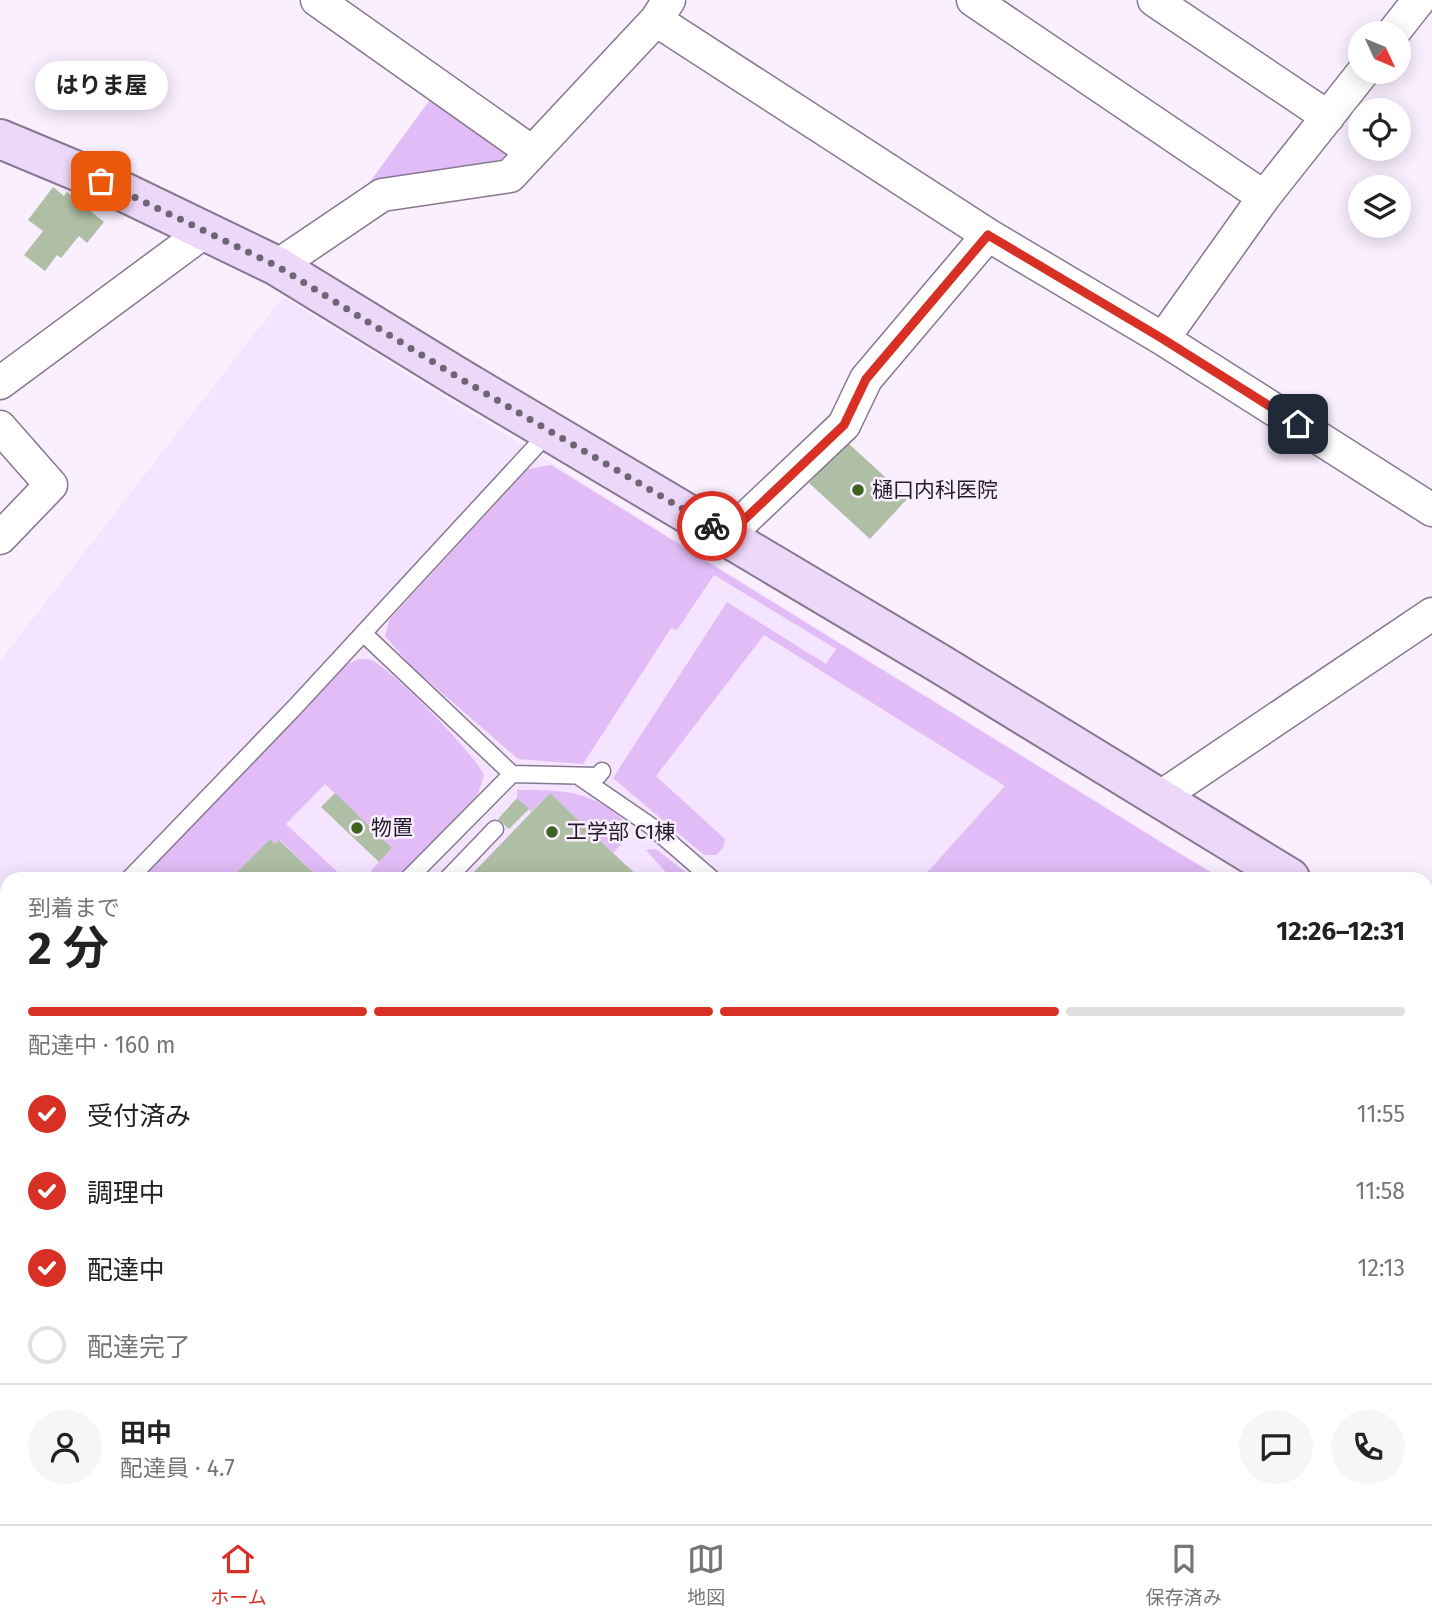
<!DOCTYPE html>
<html lang="ja">
<meta charset="utf-8">
<style>
body{margin:0;font-family:"Fira Sans","Noto Sans JP",sans-serif;background:#f6f6f6;color:#222;height:100vh;display:flex;flex-direction:column;font-size:26px;white-space:nowrap}
*{box-sizing:border-box;margin:0}
p{font-size:23px;color:#767676}
.icon{flex:none;width:38px;height:38px;fill:none;stroke:currentColor;stroke-width:2;stroke-linecap:round;stroke-linejoin:round}
.map{position:relative;flex:1;overflow:hidden}
.details{position:absolute;left:0px;top:872px;width:1433px;height:653px;display:flex;flex-direction:column;background:#fff;border-radius:21px 21px 0 0;box-shadow:0 4px 18px #0003}
.details>*{flex:none}
.needle{width:46px;rotate:134deg}
.tools{position:absolute;left:1348px;top:21px;display:grid;gap:14px}
.tools a{display:grid;place-items:center;width:63px;height:63px;border-radius:50%;background:#fff;box-shadow:0 4px 18px #0003;font-size:35px}
.pin{position:absolute;display:grid;place-items:center;width:60px;height:60px;color:#fff;margin:-30px;border-radius:14px;box-shadow:0 4px 10px #0006}
.courier{position:absolute;display:grid;place-items:center;width:70px;height:70px;margin:-35px;border:5px solid #d93025;border-radius:50%;background:#fff;color:#222;box-shadow:0 2px 9px #0007}
.bubble{position:absolute;height:49px;border-radius:24px;background:#fff;box-shadow:0 4px 18px #0003;font-size:23px;font-weight:700;line-height:49px;text-align:center}
.overview em{font-style:normal;font-weight:700}
.overview div{display:flex;flex-direction:column-reverse}
.overview{display:flex;align-items:center;justify-content:space-between;height:119px;padding:0 28px}
h1{font-size:46px;font-weight:700;line-height:52px}
.bar{display:grid;grid-template-columns:repeat(4,1fr);gap:10px 7px;align-content:center;height:84px;padding:0 28px}
.bar i{height:9px;border-radius:5px;background:#e0e0e0}
.bar .active{background:#d93025}
.bar p{grid-column:span 4}
.line{display:flex;align-items:center;gap:18px;padding:0 28px;border-top:2px solid #e0e0e0}
.line div{flex:1}
.round{display:grid;place-items:center;flex:none;width:74px;height:74px;border-radius:37px;background:#f6f6f6}
ol{padding:0 28px;list-style:none}
li{display:flex;align-items:center;gap:21px;height:77px}
li p{margin-inline-start:auto}
li .icon{padding:7px;border-radius:50%;background:#d93025;color:#fff;stroke-width:4}
li:last-child{color:#767676}
li i{width:38px;height:38px;border:4px solid #e0e0e0;border-radius:50%}
.tab-bar{display:flex;justify-content:space-around;align-items:center;height:98px;border-top:2px solid #e0e0e0;background:#fff;font-size:19px;color:#767676}
.tab-bar a{display:grid;justify-items:center;gap:4px}
.tab-bar .active{color:#d93025}
.map>svg:first-child{display:block}
.built{fill:#f5e4ff}
.green{fill:#e1bcf6}
.building{fill:#afbfa5}
.lines{fill:none;stroke-linecap:round;stroke-linejoin:round}
.lane-casing{stroke:#877890;stroke-width:19}
.street-casing{stroke:#877890;stroke-width:35}
.secondary-casing{stroke:#877890;stroke-width:42}
.path{stroke:#938b98;stroke-width:4.5;stroke-dasharray:2 5;stroke-linecap:butt}
.lane{stroke:#fff;stroke-width:16}
.street{stroke:#fff;stroke-width:32}
.secondary{stroke:#eed8fa;stroke-width:38}
.done{stroke:#6e6673;stroke-width:7;stroke-dasharray:0 12.6}
.route{stroke:#d93025;stroke-width:9}
.poi-dot{fill:#3e631d;stroke:#f9efff;stroke-width:2.5}
.labels{text-anchor:middle;dominant-baseline:central;stroke-width:5;stroke-linejoin:round;paint-order:stroke}
.poi-label{font-size:21px;fill:#231d27;stroke:#f9efff;text-anchor:start}
</style>
<div class="map">
<svg width="1432" height="1524" viewBox="0 0 1432 1524">
<rect width="100%" height="100%" fill="#f9efff"/>
<path class="built" d="M283,297L1221,878H7V1517H1228L1225,1524H0V661Z"/>
<path class="green" d="M440,86L517,146L489,177L387,194L369,183Z
M551,465L1172,849L1221,878H922L1005,786L764,635L656,776L725,839L723,848L716,855H704L613,778L727,602L826,664L836,649L714,575L677,630L671,628L583,764L518,759L412,667L385,636L390,619L528,469Z
M360,659C361,659 370,659 371,660C392,669 476,755 484,775L478,794L399,878L372,877L371,871L392,848L325,784L286,824L344,878H319L280,840L275,844L270,839L231,878H137L347,664Z
M517,790C564,790 594,790 628,825L627,838L613,853L550,793L531,812L517,798Z
M656,849L693,878H671L646,850Z
M1426,997L1432,1000V1126L1426,1132Z"/>
<path class="building" d="M53,187L64,196L67,192L104,222L87,243L79,236L61,258L57,255L45,271L24,255L43,231L28,220Z
M847,442L908,498L870,539L809,483Z
M335,793L392,848L379,862L321,807Z
M550,793L613,853L640,878H468Z
M517,798L529,809L509,829L498,819Z
M270,839L275,844L279,840L319,878H231Z
M7,1099V1216L0,1209V1106Z
M7,1333V1498L0,1492V1340Z
M194,1517H510L517,1524H187Z
M716,1517H755L760,1522L764,1517H911L916,1523L709,1524Z"/>
<g class="lines">
<defs>
<path id="lane" d="M363,633L512,774L598,776L602,771
M581,778L651,826L711,878
M130,878L295,707L549,432
M409,878L512,774
M448,878L495,829
M0,1013L7,1006
M1426,1143L1432,1137
M1426,1170L1432,1159
M1052,1524L1059,1517
M1239,1524L1242,1517"/>
<path id="street" d="M317,0L532,152
M973,0L1264,197
M1154,0L1328,117
M656,20L988,235L866,379L844,425L728,535
M1393,33L1419,0
M988,235L1163,339L1432,510
M277,266L382,195L510,176L656,20L669,0
M1163,339L1264,197L1363,72
M0,383L204,232
M0,427L51,485L0,538
M1159,798L1432,614
M1426,1430L1432,1426
M1426,1490L1432,1494
M1348,1524L1353,1517"/>
<path id="secondary" d="M0,139L101,181L277,266L456,376L942,665L1290,878
M1426,962L1432,966"/>
</defs>
<use href="#lane" class="lane-casing"/>
<use href="#street" class="street-casing"/>
<use href="#secondary" class="secondary-casing"/>
<path class="path" d="M0,1081L7,1088"/>
<use href="#lane" class="lane"/>
<use href="#street" class="street"/>
<use href="#secondary" class="secondary"/>
</g>
<g class="lines">
<path class="done" d="M101,181L277,266L456,376L712,526"/>
<path class="route" d="M712,526L728,535L844,425L866,379L988,235L1163,339L1298,424"/>
</g>
<g class="poi-dot">
<circle cx="858" cy="490" r="7"/>
<circle cx="357" cy="828" r="7"/>
<circle cx="552" cy="832" r="7"/>
</g>
<g class="labels">
<g class="poi-label">
<text x="872" y="490">樋口内科医院</text>
<text x="371" y="828">物置</text>
<text x="566" y="832">工学部 C1棟</text>
</g>
</g>
</svg>
<div class="tools">
<a><svg class="needle" viewBox="-14 -14 28 28"><path d="M0-13l5 13h-10z" fill="#e53935"/><path d="M0 13l5-13h-10z" fill="#767676"/></svg></a>
<a><svg class="icon" aria-label="locate" viewBox="0 0 24 24"><circle cx="12" cy="12" r="6"/><path d="M12 2v4M12 18v4M2 12h4M18 12h4"/></svg></a>
<a><svg class="icon" aria-label="layers" viewBox="0 0 24 24"><path d="M12 4l9 5-9 5-9-5zM3 14l9 5 9-5"/></svg></a>
</div>
<div class="pin" style="left:101px;top:181px;background:#ea580c"><svg class="icon" aria-label="bag" viewBox="0 0 24 24"><path d="M5 8h14l-1 12H6zM9 8a3 3 0 0 1 6 0"/></svg></div>
<div class="pin" style="left:1298px;top:424px;background:#1f2937"><svg class="icon" aria-label="home" viewBox="0 0 24 24"><path d="M3 11l9-7 9 7M6 9v11h12V9"/></svg></div>
<div class="courier" style="left:712px;top:526px"><svg class="icon" aria-label="bike" viewBox="0 0 24 24"><circle cx="6" cy="16" r="4"/><circle cx="18" cy="16" r="4"/><path d="M6 16l4-8h5l3 8M10 8l3 8H6M13 5h3"/></svg></div>
<div class="bubble" style="left:35px;top:61px;width:133px">はりま屋</div>
<section class="details">
<div class="overview"><div><h1>2 分</h1><p>到着まで</p></div><em>12:26–12:31</em></div>
<div class="bar"><i class="active"></i><i class="active"></i><i class="active"></i><i></i><p>配達中 · 160 m</p></div>
<ol>
<li><svg class="icon" aria-label="check" viewBox="0 0 24 24"><path d="M5 12l5 5 9-10"/></svg>受付済み<p>11:55</p></li>
<li><svg class="icon" aria-label="check" viewBox="0 0 24 24"><path d="M5 12l5 5 9-10"/></svg>調理中<p>11:58</p></li>
<li><svg class="icon" aria-label="check" viewBox="0 0 24 24"><path d="M5 12l5 5 9-10"/></svg>配達中<p>12:13</p></li>
<li><i></i>配達完了</li>
</ol>
<div class="line" style="height:126px"><a class="round"><svg class="icon" aria-label="person" viewBox="0 0 24 24"><circle cx="12" cy="8" r="4"/><path d="M4 21q1-7 8-7t8 7"/></svg></a><div><b>田中</b><p>配達員 · 4.7</p></div><a class="round"><svg class="icon" aria-label="chat" viewBox="0 0 24 24"><path d="M4 5h16v11H9l-5 4z"/></svg></a><a class="round"><svg class="icon" aria-label="phone" viewBox="0 0 24 24"><path d="M5 4h4l2 5-3 2q2 4 5 5l2-3 5 2v4C11 20 4 13 5 4z"/></svg></a></div>
</section>
</div>
<nav class="tab-bar">
<a class="active"><svg class="icon" aria-label="home" viewBox="0 0 24 24"><path d="M3 11l9-7 9 7M6 9v11h12V9"/></svg>ホーム</a>
<a><svg class="icon" aria-label="map" viewBox="0 0 24 24"><path d="M3 6l6-2 6 2 6-2v14l-6 2-6-2-6 2zM9 4v14M15 6v14"/></svg>地図</a>
<a><svg class="icon" aria-label="saved" viewBox="0 0 24 24"><path d="M7 4h10v16l-5-4-5 4z"/></svg>保存済み</a>
</nav>
